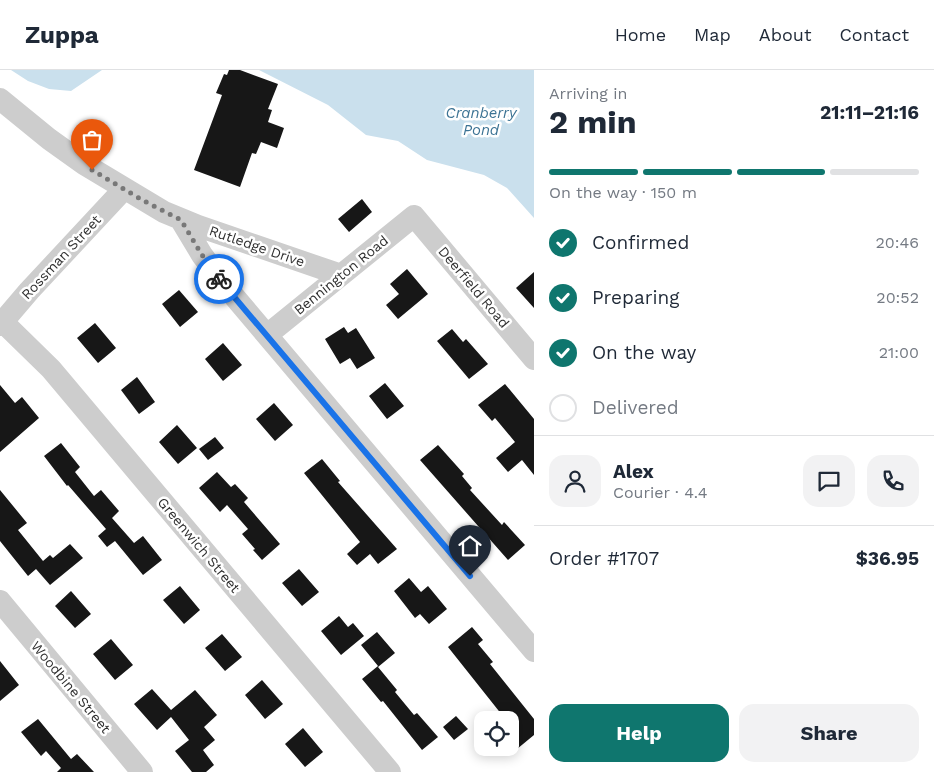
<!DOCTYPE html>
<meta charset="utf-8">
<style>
body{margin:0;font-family:"Work Sans",sans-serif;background:#f2f2f3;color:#1f2937;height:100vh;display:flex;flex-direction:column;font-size:19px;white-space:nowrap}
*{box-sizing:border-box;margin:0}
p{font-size:16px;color:#747a83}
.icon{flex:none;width:28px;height:28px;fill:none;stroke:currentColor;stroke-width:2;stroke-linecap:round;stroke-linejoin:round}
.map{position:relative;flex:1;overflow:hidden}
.sheet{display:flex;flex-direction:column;background:#fff;width:400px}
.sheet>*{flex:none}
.fabs{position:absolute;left:474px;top:641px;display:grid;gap:10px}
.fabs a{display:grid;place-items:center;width:45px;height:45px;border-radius:10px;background:#fff;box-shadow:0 2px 12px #0003;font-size:25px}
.pin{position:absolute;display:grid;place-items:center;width:42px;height:42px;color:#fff;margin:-51px -21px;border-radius:50% 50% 50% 0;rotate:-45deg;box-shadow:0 0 5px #0007}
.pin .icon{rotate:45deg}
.courier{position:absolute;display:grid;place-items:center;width:50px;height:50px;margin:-25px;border:4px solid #1a73e8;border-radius:50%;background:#fff;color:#222;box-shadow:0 1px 6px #0007}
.headline em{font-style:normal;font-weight:700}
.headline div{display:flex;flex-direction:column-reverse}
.headline{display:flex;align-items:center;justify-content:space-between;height:85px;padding:0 15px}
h1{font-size:32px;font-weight:700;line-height:38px}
.bar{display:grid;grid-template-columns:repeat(4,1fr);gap:8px 5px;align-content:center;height:60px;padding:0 15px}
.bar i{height:6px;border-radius:4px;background:#e0e1e3}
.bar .selected{background:#0f766e}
.bar p{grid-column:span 4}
.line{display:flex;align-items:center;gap:12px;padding:0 15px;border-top:1px solid #e0e1e3}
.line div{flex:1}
.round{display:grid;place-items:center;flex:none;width:52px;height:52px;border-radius:15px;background:#f2f2f3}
ol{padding:0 15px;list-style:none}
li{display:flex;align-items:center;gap:15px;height:55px}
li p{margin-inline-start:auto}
li .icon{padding:5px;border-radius:50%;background:#0f766e;color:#fff;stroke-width:4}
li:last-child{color:#747a83}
li i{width:28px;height:28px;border:2px solid #e0e1e3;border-radius:50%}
.cta{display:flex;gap:10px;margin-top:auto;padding:10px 15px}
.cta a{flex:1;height:58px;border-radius:15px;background:#0f766e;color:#fff;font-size:20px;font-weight:700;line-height:58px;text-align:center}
.cta a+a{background:#f2f2f3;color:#1f2937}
header{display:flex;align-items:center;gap:30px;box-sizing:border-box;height:70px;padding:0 25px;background:#fff;border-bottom:1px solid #e0e1e3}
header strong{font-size:24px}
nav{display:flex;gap:28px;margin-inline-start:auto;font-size:18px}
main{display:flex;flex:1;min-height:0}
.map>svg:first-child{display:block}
.water{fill:#cae0ed}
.building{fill:#171717}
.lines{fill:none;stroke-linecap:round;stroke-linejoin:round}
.minor{stroke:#cdcdcd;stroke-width:22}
.done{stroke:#787878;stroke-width:5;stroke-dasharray:0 9}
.route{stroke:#1a73e8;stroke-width:6}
.labels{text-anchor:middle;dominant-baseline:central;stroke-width:5;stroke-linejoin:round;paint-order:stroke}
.street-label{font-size:14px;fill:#303030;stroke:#fff}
.water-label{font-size:15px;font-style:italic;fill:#3c7394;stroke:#fff}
</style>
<header>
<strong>Zuppa</strong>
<nav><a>Home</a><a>Map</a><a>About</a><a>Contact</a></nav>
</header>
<main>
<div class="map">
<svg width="534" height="702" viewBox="0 0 534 702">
<rect width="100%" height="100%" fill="#fff"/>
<path class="water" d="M11,0H102L71,21L49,19L28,11Z
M259,0H534V148L507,118L484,105L427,90L398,71L366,65L328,35Z"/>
<path class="building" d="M229,0H240L278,14L268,39L272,40L268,52L284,58L277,78L261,72L256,84L252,83L240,117L194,100L222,25L216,23L224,4L227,5Z
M362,129L372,142L349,162L338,149Z
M407,199L428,224L398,249L386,235L399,224L390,214Z
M534,202V238L516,218Z
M179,220L198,242L180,257L162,234Z
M95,253L116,278L98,293L77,268Z
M344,257L348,263L356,258L375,288L357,299L350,288L340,294L325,269Z
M452,259L463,272L466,269L488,294L469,309L437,271Z
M223,273L242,295L223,311L205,289Z
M137,307L155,332L139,344L121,320Z
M385,313L404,336L387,349L369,326Z
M505,314L534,349V405L522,390L508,402L496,388L515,372L495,348L492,351L478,335Z
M0,315L15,333L22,327L39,348L0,382Z
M274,333L293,355L275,371L256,349Z
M177,355L197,378L178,394L159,372Z
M215,367L224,378L208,390L199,379Z
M61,373L80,397L75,402L94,426L101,420L119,441L112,448L134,473L143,466L162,490L143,505L115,471L107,477L98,466L106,459L68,415L67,416L44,386Z
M438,375L464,404L462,406L472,418L470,420L502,455L504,452L525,475L508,490L420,390Z
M322,389L340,411L338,412L397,479L378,494L370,484L357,495L347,484L360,472L304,403Z
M217,402L231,417L235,414L248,428L244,432L280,474L262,490L253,480L255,479L242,464L248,459L227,435L220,442L199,418Z
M0,420L27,453L18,460L43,491L50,485L53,488L70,474L83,488L50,515L36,499L28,506L0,471Z
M299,499L319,522L302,536L282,513Z
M409,508L421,522L428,516L447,539L429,554L420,544L415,548L394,521Z
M180,516L200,540L184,554L163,530Z
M71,521L91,544L75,558L55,536Z
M339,546L348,557L353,553L364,566L341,585L321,561Z
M472,557L483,570L478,574L493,592L490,594L534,649V665L517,679L510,670V650H506L448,577Z
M377,562L395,583L378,597L397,620L395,622L414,645L417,643L438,667L422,680L383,631L381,632L362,609L378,596L361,575Z
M222,564L242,587L225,601L205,578Z
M111,569L133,595L115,610L93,584Z
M0,591L19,615L0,631Z
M262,610L283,634L265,649L245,625Z
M152,619L171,640L195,620L217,645L204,657L215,670L203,680L214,695L206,702H192L175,681L189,670L171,647L157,660L134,634Z
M456,646L468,659L454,670L443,657Z
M38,649L71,689L77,684L94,702H57L61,698L46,681L41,686L21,662Z
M303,658L323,682L305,697L285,674Z"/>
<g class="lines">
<path class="minor" d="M0,29L49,69L84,94L164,142L198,156L341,205
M181,150L202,185L227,218L534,581
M3,252L51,299L390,702
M0,255L29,221L124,119
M267,265L414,146L534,289
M0,531L142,702"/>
</g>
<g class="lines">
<path class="done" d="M92,100L144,131L181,150L202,185L219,209"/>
<path class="route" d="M219,209L470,506"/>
</g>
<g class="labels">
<g class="street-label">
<text transform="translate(257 176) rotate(19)">Rutledge Drive</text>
<text transform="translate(61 187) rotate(-47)">Rossman Street</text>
<text transform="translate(341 205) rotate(-39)">Bennington Road</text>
<text transform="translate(474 217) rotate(50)">Deerfield Road</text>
<text transform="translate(199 475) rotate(50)">Greenwich Street</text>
<text transform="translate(71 617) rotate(50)">Woodbine Street</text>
</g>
<g class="water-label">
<text x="481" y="43">Cranberry<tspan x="481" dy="17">Pond</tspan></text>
</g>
</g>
</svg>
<div class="fabs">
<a><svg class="icon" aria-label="locate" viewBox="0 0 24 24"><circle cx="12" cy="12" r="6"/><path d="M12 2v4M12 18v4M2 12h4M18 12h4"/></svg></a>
</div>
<div class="pin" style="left:92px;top:100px;background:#ea580c"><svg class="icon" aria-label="bag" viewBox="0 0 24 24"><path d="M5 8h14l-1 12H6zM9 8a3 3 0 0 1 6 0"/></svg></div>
<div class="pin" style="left:470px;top:506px;background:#1f2937"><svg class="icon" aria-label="home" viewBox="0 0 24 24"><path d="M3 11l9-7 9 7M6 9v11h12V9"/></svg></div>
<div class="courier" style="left:219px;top:209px"><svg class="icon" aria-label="bike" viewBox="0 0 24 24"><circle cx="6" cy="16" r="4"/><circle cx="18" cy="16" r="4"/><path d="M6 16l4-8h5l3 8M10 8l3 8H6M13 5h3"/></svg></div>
</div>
<section class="sheet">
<div class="headline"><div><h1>2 min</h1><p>Arriving in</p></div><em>21:11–21:16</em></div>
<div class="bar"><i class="selected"></i><i class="selected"></i><i class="selected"></i><i></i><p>On the way · 150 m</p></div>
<ol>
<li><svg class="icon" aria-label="check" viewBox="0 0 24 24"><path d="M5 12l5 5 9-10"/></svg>Confirmed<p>20:46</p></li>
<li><svg class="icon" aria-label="check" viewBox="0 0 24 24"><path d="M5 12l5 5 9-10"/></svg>Preparing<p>20:52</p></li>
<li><svg class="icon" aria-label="check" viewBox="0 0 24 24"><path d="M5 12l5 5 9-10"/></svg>On the way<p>21:00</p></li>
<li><i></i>Delivered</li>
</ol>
<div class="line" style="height:90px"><a class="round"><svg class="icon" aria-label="person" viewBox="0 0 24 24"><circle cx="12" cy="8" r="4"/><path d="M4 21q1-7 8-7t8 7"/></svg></a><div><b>Alex</b><p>Courier · 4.4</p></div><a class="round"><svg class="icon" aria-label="chat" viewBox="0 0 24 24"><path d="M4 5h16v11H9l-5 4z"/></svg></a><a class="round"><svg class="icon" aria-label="phone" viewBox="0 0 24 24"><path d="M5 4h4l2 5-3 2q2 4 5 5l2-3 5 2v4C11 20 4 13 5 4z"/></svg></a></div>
<div class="line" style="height:65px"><div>Order #1707</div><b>$36.95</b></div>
<div class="cta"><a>Help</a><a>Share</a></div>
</section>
</main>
